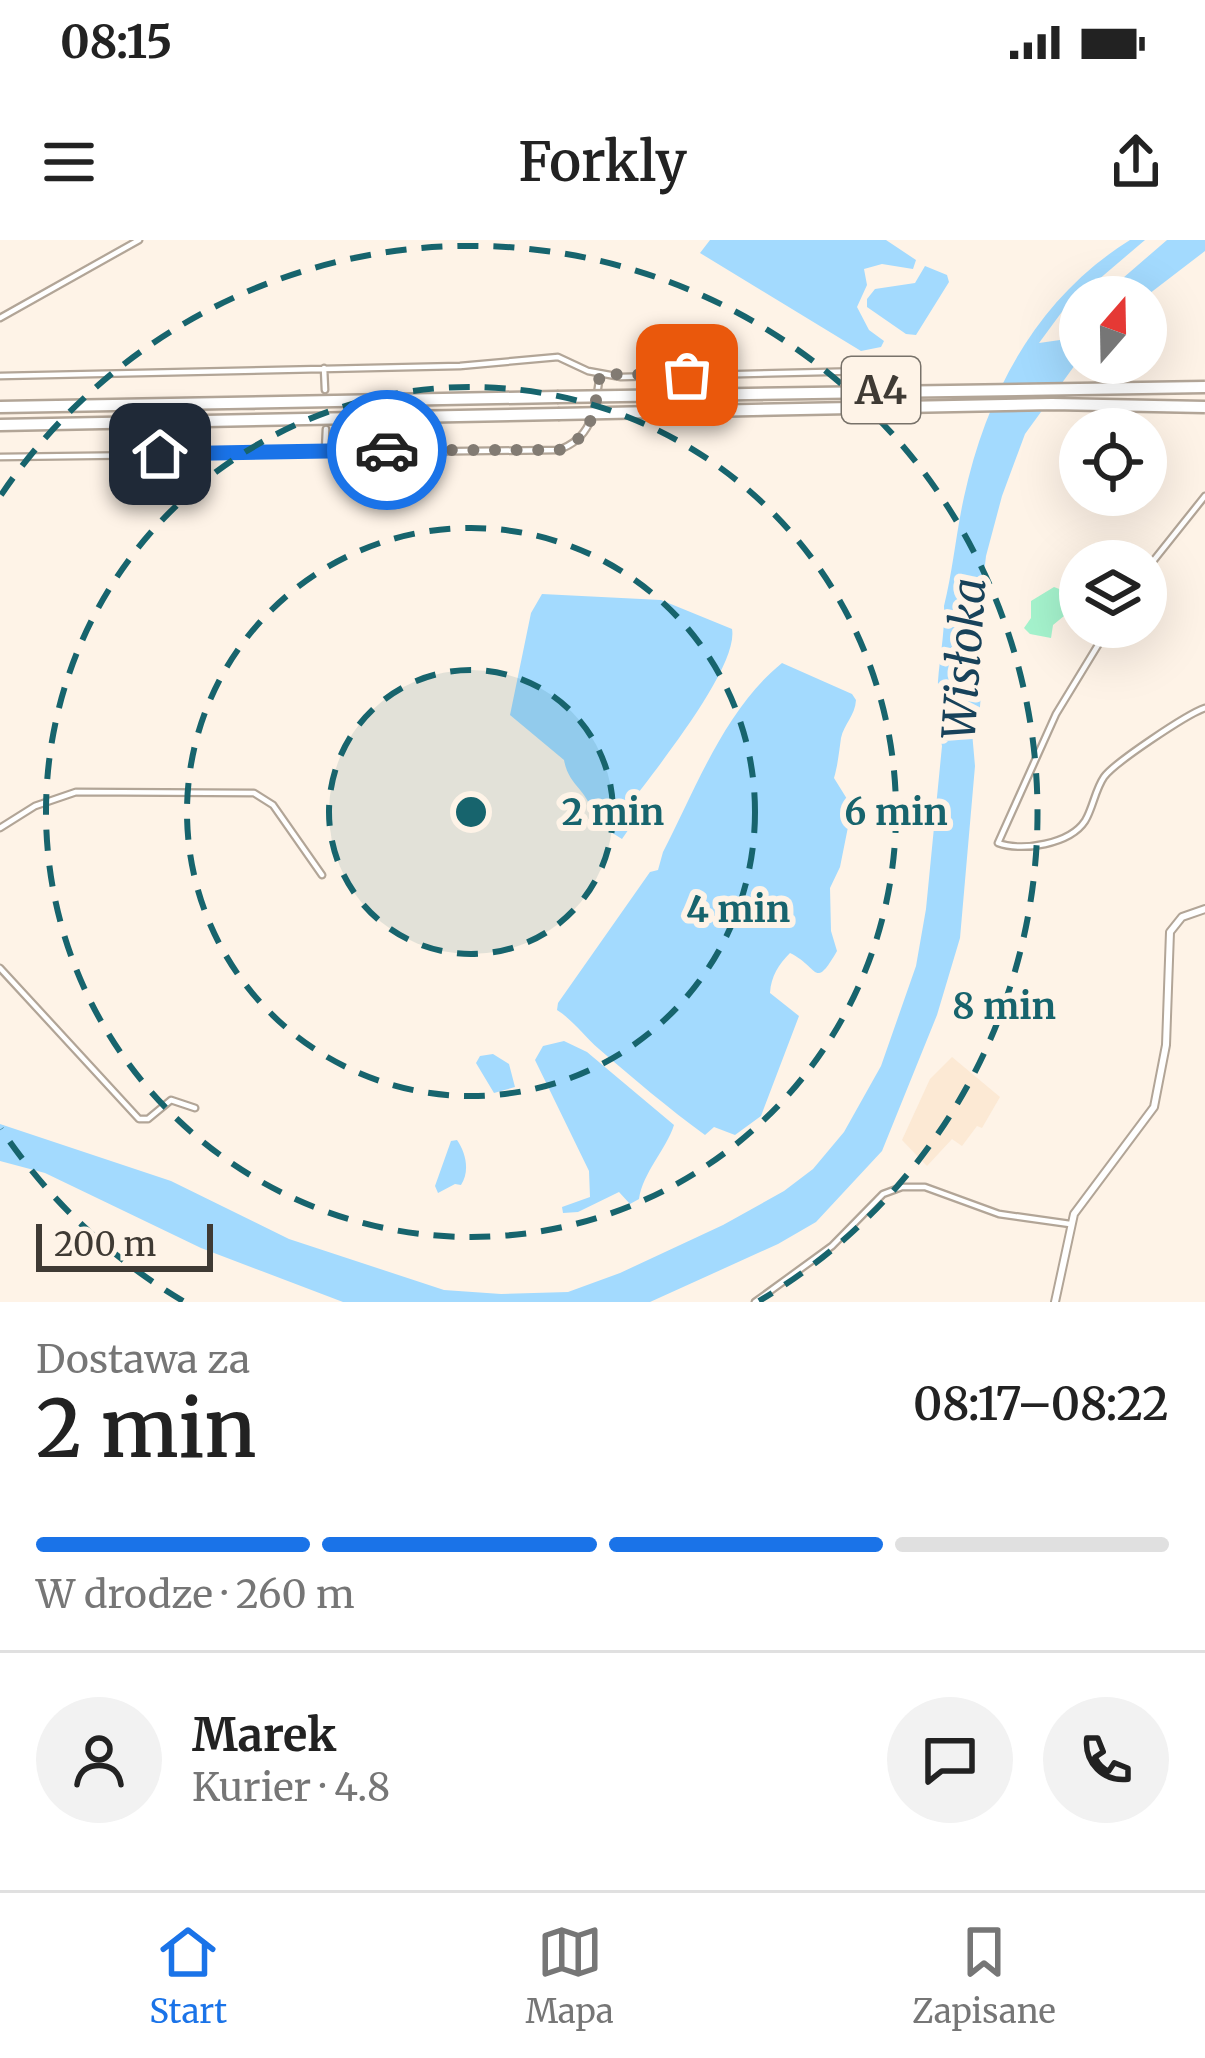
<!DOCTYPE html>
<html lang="pl">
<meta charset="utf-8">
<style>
body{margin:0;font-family:Merriweather,serif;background:#f2f2f2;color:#222;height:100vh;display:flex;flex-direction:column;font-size:45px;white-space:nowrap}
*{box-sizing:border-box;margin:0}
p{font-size:39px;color:#767676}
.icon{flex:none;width:66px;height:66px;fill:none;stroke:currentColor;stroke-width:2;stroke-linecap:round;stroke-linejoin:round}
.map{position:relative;height:1062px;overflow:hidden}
.drawer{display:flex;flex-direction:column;background:#fff;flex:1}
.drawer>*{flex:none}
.needle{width:78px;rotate:20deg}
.fabs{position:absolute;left:1059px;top:36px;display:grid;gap:24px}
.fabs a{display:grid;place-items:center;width:108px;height:108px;border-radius:50%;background:#fff;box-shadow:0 12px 48px #0002;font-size:60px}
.scale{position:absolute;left:36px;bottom:30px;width:177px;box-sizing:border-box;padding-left:12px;border:6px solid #3f3a34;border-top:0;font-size:33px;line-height:42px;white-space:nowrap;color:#3f3a34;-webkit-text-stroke:9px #fef3e7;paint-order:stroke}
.pin{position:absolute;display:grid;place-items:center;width:102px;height:102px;color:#fff;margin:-51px;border-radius:24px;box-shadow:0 6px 18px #0006}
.courier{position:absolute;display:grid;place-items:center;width:120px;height:120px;margin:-60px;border:9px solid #1a73e8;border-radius:50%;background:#fff;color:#222;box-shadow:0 3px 15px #0007}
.summary em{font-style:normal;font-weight:600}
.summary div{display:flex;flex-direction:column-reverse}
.summary{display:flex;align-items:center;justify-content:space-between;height:204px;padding:0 36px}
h1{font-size:78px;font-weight:600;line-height:90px}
.bar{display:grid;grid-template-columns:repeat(4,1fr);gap:18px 12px;align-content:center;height:144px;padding:0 36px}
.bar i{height:15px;border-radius:9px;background:#e0e0e0}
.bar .selected{background:#1a73e8}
.bar p{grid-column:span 4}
.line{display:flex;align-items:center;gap:30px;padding:0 36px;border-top:3px solid #e0e0e0}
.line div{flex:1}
.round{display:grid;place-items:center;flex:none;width:126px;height:126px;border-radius:63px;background:#f2f2f2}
.status{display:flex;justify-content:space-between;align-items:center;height:84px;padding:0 60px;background:#fff;direction:ltr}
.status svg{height:33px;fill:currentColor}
header{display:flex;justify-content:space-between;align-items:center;height:156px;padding:0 36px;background:#fff;font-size:54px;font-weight:600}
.tab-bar{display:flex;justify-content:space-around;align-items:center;height:168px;border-top:3px solid #e0e0e0;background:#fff;font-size:33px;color:#767676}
.tab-bar a{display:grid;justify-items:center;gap:6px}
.tab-bar .selected{color:#1a73e8}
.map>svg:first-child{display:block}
.built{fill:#fce9d4}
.green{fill:#a5f3cd}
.water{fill:#a3dafe}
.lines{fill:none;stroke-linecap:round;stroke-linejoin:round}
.street-casing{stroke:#b2a597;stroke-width:9}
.secondary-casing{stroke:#b2a597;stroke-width:10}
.highway-casing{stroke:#b2a597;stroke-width:15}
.street{stroke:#fff;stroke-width:4.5}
.secondary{stroke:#fff;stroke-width:6}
.highway{stroke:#fff;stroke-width:10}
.highway-bridge-casing{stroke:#b2a597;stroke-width:15;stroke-linecap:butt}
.highway-bridge{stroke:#fff;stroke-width:10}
.done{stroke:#827b73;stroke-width:12;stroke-dasharray:0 21.6}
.route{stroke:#1a73e8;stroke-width:15}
.ring{fill:none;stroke:#17646d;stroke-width:6;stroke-dasharray:21 15}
.labels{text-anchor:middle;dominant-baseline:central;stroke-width:12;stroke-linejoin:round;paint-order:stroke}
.shield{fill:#fef3e7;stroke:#78726a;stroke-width:3}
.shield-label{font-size:39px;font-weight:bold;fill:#3f3a34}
.water-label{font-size:45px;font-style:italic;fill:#18425a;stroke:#fef3e7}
.centre{fill:#17646d;stroke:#fef3e7;stroke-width:6}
.ring-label{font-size:36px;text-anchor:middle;font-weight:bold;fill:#17646d;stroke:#fef3e7;stroke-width:12;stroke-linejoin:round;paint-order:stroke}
</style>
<div class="status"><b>08:15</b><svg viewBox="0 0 49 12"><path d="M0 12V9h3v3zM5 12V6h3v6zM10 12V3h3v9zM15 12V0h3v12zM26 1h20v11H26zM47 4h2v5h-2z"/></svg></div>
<header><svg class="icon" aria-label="menu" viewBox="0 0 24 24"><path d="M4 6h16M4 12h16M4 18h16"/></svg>Forkly<svg class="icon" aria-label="share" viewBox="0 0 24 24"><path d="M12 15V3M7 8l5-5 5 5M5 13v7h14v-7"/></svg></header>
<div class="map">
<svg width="1205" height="1062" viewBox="0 0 1205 1062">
<rect width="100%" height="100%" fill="#fef3e7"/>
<path class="built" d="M952,817L1000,857L982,888L977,886L962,906L952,899L927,926L902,900L930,839Z"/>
<path class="green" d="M1054,347L1070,353L1080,366L1075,378L1064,376L1053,385L1051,398L1030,394L1024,388L1031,378V361Z"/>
<path class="water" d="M710,0H886L916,20L913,29L882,24L864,29L867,45L857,67L869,90L884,101L881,107L861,111L700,13Z
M1130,0H1145L1064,69L1039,103L1060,100L1080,79V118L1025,194L1002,256L986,316L978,386L983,431L979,478L972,492L975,526L960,698L937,775L882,911L816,982L778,1004L650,1062H343L201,1008L45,933L0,921V884L171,941L289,999L444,1050L501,1054L568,1052L620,1033L723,985L784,951L813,929L844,892L881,826L916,726L926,669L942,506C939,493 941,491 944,479C946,466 937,454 938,441C940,415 945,392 944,366C953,330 956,293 964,257C987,152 1037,58 1130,0Z
M1167,0H1205V11L1145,57H1101Z
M925,26L947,35L949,42L916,95L906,94L867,67V59L875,49L915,43Z
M542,354L661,360L732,389C739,427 655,530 630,564L635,580L622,599L595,582C589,548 569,548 564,520L510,475L531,373Z
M782,423L852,454L856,460C855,476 844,484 841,498C839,512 838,524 834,538L852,567L840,627L830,648L831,691L837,711C814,751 819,727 790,713C779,724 771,736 770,753L799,776L761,876L735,895L714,887L705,895C668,868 634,839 599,809C584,796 574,781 557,770L558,763L650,632L658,630L663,612C696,548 725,469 782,423Z
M564,801L587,812L674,885C666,910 643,932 639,959L630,964L619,952L578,972L563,973L562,967L590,957L589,931L535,820L543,806Z
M493,814L509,824L515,847L494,853L476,823L480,816Z
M457,900C466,913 470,931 461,945L455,944L438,953L435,946L451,901Z"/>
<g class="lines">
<defs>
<path id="street" d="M0,78L139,0
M324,128L325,150
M0,136L460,126L558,117L588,131L621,137L912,130
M325,211L326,189
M0,217L558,210C594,198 595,167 600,134
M1146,330L1205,256
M1109,387L1056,474L998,603C1022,612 1070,604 1085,581C1093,568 1095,550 1104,537C1114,523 1187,474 1205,468
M0,588L35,566L76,552L254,553L273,565L322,635
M0,728L139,879H148L171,860L195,868
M755,1062L832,1006L883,954L902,947H925L999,974L1070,984"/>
<path id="secondary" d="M1055,1062L1074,974L1154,867L1166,805L1170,692L1182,677L1205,669"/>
<path id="highway" d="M0,167L557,157
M0,185L558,174"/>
</defs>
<use href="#street" class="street-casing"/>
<use href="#secondary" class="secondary-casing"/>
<use href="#highway" class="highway-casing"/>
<use href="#street" class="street"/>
<use href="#secondary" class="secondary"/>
<use href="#highway" class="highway"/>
<defs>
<path id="highway-bridge" d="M557,157L1205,147
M558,174L1052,164L1205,167"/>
</defs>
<use href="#highway-bridge" class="highway-bridge-casing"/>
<use href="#highway-bridge" class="highway-bridge"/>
</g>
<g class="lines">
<path class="done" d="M387,210H559C594,198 595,167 600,134L687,135"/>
<path class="route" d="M160,214L387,210"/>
</g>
<circle cx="471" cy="572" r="142" fill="#17646d" fill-opacity=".12"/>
<g class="ring">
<circle cx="471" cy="572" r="142"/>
<circle cx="471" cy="572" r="284"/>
<circle cx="471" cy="572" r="425"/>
<path d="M183 1061A567 567 0 0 1 1 889M1 255A567 567 0 1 1 759 1061"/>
</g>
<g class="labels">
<rect class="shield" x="842" y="117" width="78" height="66" rx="9"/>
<g class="shield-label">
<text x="881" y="150">A4</text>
</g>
<g class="water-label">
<text transform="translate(964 419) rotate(-86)">Wisłoka</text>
</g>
</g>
<circle cx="471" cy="572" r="18" class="centre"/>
<g class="ring-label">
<text x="613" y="585">2 min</text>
<text x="896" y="585">6 min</text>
<text x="738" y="682">4 min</text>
<text x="1004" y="779">8 min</text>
</g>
</svg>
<div class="fabs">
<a><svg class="needle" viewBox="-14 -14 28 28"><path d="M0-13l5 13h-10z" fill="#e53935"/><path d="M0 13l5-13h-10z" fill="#767676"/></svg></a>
<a><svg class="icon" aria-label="locate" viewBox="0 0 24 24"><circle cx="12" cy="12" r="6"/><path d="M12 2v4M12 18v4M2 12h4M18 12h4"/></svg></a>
<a><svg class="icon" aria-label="layers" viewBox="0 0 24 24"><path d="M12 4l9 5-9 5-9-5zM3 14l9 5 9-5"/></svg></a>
</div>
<div class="scale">200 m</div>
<div class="pin" style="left:687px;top:135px;background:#ea580c"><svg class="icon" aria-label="bag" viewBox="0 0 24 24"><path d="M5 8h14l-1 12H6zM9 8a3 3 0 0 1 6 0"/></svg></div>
<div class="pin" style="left:160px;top:214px;background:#1f2937"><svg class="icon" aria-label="home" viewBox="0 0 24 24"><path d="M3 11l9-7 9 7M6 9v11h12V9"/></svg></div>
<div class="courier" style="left:387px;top:210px"><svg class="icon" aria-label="car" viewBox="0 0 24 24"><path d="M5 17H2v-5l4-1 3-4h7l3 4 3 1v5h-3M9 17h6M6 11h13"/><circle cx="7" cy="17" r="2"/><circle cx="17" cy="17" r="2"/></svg></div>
</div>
<section class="drawer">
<div class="summary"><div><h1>2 min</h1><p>Dostawa za</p></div><em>08:17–08:22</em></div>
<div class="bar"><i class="selected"></i><i class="selected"></i><i class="selected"></i><i></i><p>W drodze · 260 m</p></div>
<div class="line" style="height:216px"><a class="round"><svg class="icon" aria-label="person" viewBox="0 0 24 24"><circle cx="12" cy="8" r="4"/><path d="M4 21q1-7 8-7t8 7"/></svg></a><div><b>Marek</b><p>Kurier · 4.8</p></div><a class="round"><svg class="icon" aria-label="chat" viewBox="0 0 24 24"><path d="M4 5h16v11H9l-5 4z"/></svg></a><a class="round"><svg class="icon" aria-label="phone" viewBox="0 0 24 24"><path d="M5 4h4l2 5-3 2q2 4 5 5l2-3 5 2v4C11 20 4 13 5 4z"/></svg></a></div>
</section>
<nav class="tab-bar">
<a class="selected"><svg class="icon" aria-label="home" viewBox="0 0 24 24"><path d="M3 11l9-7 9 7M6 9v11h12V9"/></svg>Start</a>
<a><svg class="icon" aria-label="map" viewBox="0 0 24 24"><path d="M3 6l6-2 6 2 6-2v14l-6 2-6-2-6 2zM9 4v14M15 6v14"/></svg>Mapa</a>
<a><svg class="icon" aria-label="saved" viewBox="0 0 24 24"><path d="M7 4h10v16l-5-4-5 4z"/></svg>Zapisane</a>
</nav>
